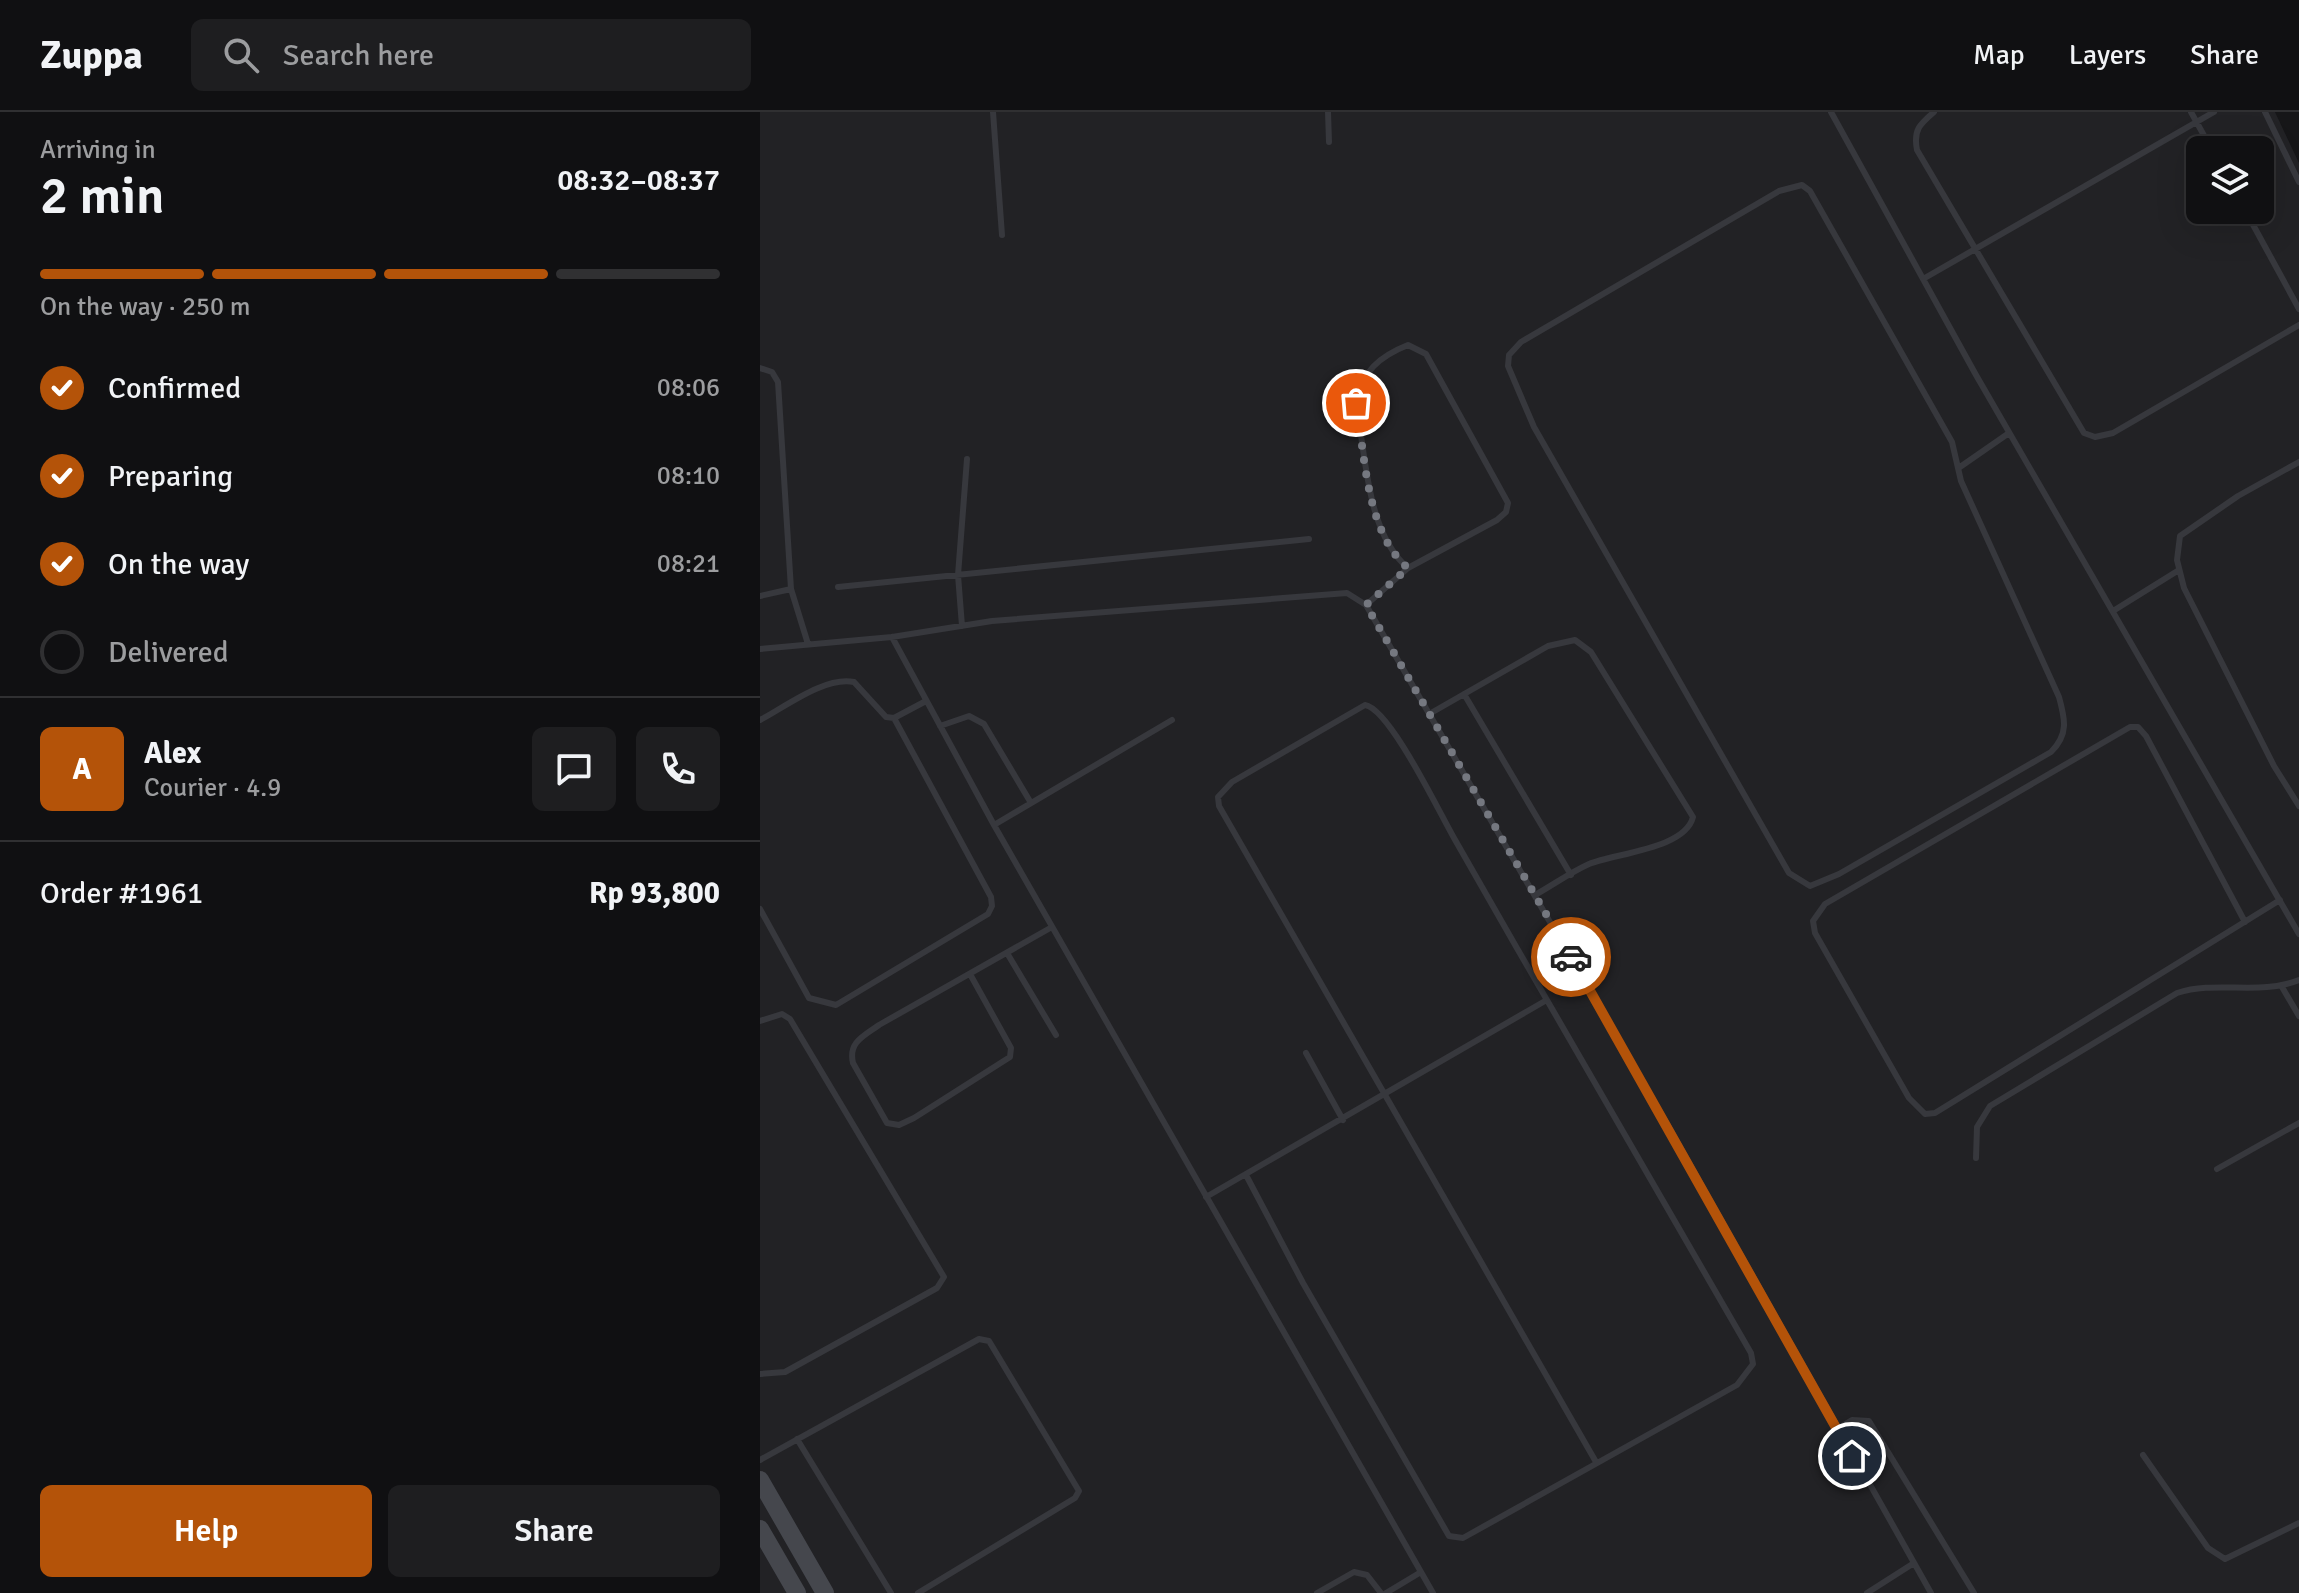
<!DOCTYPE html>
<meta charset="utf-8">
<style>
body{margin:0;font-family:Signika,sans-serif;background:#1e1e20;color:#f1f3f6;height:100vh;display:flex;flex-direction:column;font-size:30px;white-space:nowrap}
*{box-sizing:border-box;margin:0}
p{font-size:26px;color:#9c9d9f}
.icon{flex:none;width:44px;height:44px;fill:none;stroke:currentColor;stroke-width:2;stroke-linecap:round;stroke-linejoin:round}
.map{position:relative;flex:1;overflow:hidden}
.side{display:flex;flex-direction:column;background:#101012;width:760px}
.side>*{flex:none}
.tools{position:absolute;left:1426px;top:24px;display:grid;gap:16px}
.tools a{display:grid;place-items:center;width:88px;height:88px;border-radius:12px;background:#101012;box-shadow:0 8px 32px #0002,0 0 0 2px #303032;font-size:40px}
.pin{position:absolute;display:grid;place-items:center;width:68px;height:68px;color:#fff;margin:-34px;border:4px solid #fff;border-radius:50%;box-shadow:0 2px 8px #0007}
.courier{position:absolute;display:grid;place-items:center;width:80px;height:80px;margin:-40px;border:6px solid #b45309;border-radius:50%;background:#fff;color:#222;box-shadow:0 2px 10px #0007}
.summary em{font-style:normal;font-weight:600}
.summary div{display:flex;flex-direction:column-reverse}
.summary{display:flex;align-items:center;justify-content:space-between;height:136px;padding:0 40px}
h1{font-size:52px;font-weight:600;line-height:60px}
.bar{display:grid;grid-template-columns:repeat(4,1fr);gap:12px 8px;align-content:center;height:96px;padding:0 40px}
.bar i{height:10px;border-radius:6px;background:#303032}
.bar .on{background:#b45309}
.bar p{grid-column:span 4}
.line{display:flex;align-items:center;gap:20px;padding:0 40px;border-top:2px solid #303032}
.line div{flex:1}
.round{display:grid;place-items:center;flex:none;width:84px;height:84px;border-radius:12px;background:#1e1e20}
ol{padding:0 40px;list-style:none}
li{display:flex;align-items:center;gap:24px;height:88px}
li p{margin-inline-start:auto}
li .icon{padding:8px;border-radius:50%;background:#b45309;color:#fff;stroke-width:4}
li:last-child{color:#9c9d9f}
li i{width:44px;height:44px;border:4px solid #303032;border-radius:50%}
.action{display:flex;gap:16px;margin-top:auto;padding:16px 40px}
.action a{flex:1;height:92px;border-radius:12px;background:#b45309;color:#fff;font-size:32px;font-weight:600;line-height:92px;text-align:center}
.action a+a{background:#1e1e20;color:#f1f3f6}
header{display:flex;align-items:center;gap:48px;box-sizing:border-box;height:112px;padding:0 40px;background:#101012;border-bottom:2px solid #303032}
header strong{font-size:38px}
nav{display:flex;gap:44px;margin-inline-start:auto;font-size:28px}
.search{width:560px;height:72px;background:#1e1e20;display:flex;align-items:center;gap:20px;box-sizing:border-box;padding:0 28px;border-radius:12px;color:#9c9d9f;font-size:30px}
main{display:flex;flex:1;min-height:0}
.map>svg:first-child{display:block}
.built{fill:#222225;fill-rule:evenodd}
.lines{fill:none;stroke-linecap:round;stroke-linejoin:round}
.lane{stroke:#37383d;stroke-width:6}
.secondary{stroke:#45474d;stroke-width:18}
.done{stroke:#757880;stroke-width:8;stroke-dasharray:0 14.4}
.route{stroke:#b45309;stroke-width:10}
</style>
<header>
<strong>Zuppa</strong>
<div class="search"><svg class="icon" aria-label="search" viewBox="0 0 24 24"><circle cx="10" cy="10" r="6"/><path d="M15 15l6 6"/></svg>Search here</div>
<nav><a>Map</a><a>Layers</a><a>Share</a></nav>
</header>
<main>
<section class="side">
<div class="summary"><div><h1>2 min</h1><p>Arriving in</p></div><em>08:32–08:37</em></div>
<div class="bar"><i class="on"></i><i class="on"></i><i class="on"></i><i></i><p>On the way · 250 m</p></div>
<ol>
<li><svg class="icon" aria-label="check" viewBox="0 0 24 24"><path d="M5 12l5 5 9-10"/></svg>Confirmed<p>08:06</p></li>
<li><svg class="icon" aria-label="check" viewBox="0 0 24 24"><path d="M5 12l5 5 9-10"/></svg>Preparing<p>08:10</p></li>
<li><svg class="icon" aria-label="check" viewBox="0 0 24 24"><path d="M5 12l5 5 9-10"/></svg>On the way<p>08:21</p></li>
<li><i></i>Delivered</li>
</ol>
<div class="line" style="height:144px"><b class="round" style="background:#b45309;color:#fff">A</b><div><b>Alex</b><p>Courier · 4.9</p></div><a class="round"><svg class="icon" aria-label="chat" viewBox="0 0 24 24"><path d="M4 5h16v11H9l-5 4z"/></svg></a><a class="round"><svg class="icon" aria-label="phone" viewBox="0 0 24 24"><path d="M5 4h4l2 5-3 2q2 4 5 5l2-3 5 2v4C11 20 4 13 5 4z"/></svg></a></div>
<div class="line" style="height:104px"><div>Order #1961</div><b>Rp 93,800</b></div>
<div class="action"><a>Help</a><a>Share</a></div>
</section>
<div class="map">
<svg width="1539" height="1481" viewBox="0 0 1539 1481">
<rect width="100%" height="100%" fill="#161618"/>
<path class="built" d="M0,0H1515L1539,51V1481H0ZM1440,38H1500V98H1440Z"/>
<g class="lines">
<path class="lane" d="M233,0L242,123
M568,0L569,30
M1071,0L1216,263L1539,822
M1174,0C1160,12 1153,18 1157,38L1324,321L1335,325L1353,321L1539,213
M1431,0L1452,38
M1505,0L1539,70
M1042,73L1050,79L1192,330L1201,369L1299,585C1305,607 1309,622 1291,640L1079,762L1050,774L1029,761L774,315L748,254L749,243L761,230L1019,79Z
M1485,98L1539,197
M1163,167L1454,0
M0,256L12,260L18,270L31,477L0,484
M1539,350L1478,384L1420,424L1417,448L1424,476L1514,654L1539,694
M1200,355L1249,321
M78,475L549,427
M31,477L48,532
M606,493L648,456L737,408L746,400L748,391L666,242L648,233C620,244 601,260 596,291C606,343 606,420 648,456
M1353,499L1419,458
M202,514L198,463L207,347
M132,525L234,713L673,1481
M0,537L132,525L232,509L587,481L606,493L910,1017L1171,1481
M704,582L811,763
M671,601L788,534L815,528L831,540L933,705C925,737 856,741 829,752C811,760 793,773 775,783
M0,608C25,595 65,564 94,570L126,605L134,606L166,589
M180,614L209,604L224,612L271,691
M234,713L412,608
M0,797L49,886L76,893L228,802L232,794L231,785L134,606
M1485,810L1386,624L1378,615H1370L1065,792L1053,809L1055,821L1149,986L1165,1002L1175,1001L1520,788
M247,841L296,923
M210,862L251,936L250,945L154,1006L139,1013L127,1011L93,951C88,930 104,924 119,913L292,815
M1522,875L1539,904
M0,909L22,902L30,907L184,1165L177,1176L25,1260L0,1262
M546,941L583,1008
M1216,1046L1217,1015L1230,994L1417,881C1457,868 1499,884 1539,868
M1457,1057L1539,1011
M486,1063L543,1171L689,1424L703,1426L977,1273L993,1252L991,1241C891,1069 792,898 694,726C679,700 630,597 605,593L472,670L458,685L459,694L836,1350
M446,1085L785,889
M1077,1317L1092,1308L1109,1309L1214,1481
M37,1327L131,1481
M1383,1343L1448,1436L1465,1447L1539,1411
M0,1348L219,1227L229,1229L319,1379L315,1386L158,1481
M557,1481L594,1460L607,1463L621,1481
M626,1481L661,1460
M1107,1481L1154,1451"/>
<path class="secondary" d="M0,1368L65,1481
M0,1417L37,1481"/>
</g>
<g class="lines">
<path class="done" d="M596,291C605,343 606,421 648,456L606,493L811,845"/>
<path class="route" d="M811,845L1092,1344"/>
</g>
</svg>
<div class="tools">
<a><svg class="icon" aria-label="layers" viewBox="0 0 24 24"><path d="M12 4l9 5-9 5-9-5zM3 14l9 5 9-5"/></svg></a>
</div>
<div class="pin" style="left:596px;top:291px;background:#ea580c"><svg class="icon" aria-label="bag" viewBox="0 0 24 24"><path d="M5 8h14l-1 12H6zM9 8a3 3 0 0 1 6 0"/></svg></div>
<div class="pin" style="left:1092px;top:1344px;background:#1f2937"><svg class="icon" aria-label="home" viewBox="0 0 24 24"><path d="M3 11l9-7 9 7M6 9v11h12V9"/></svg></div>
<div class="courier" style="left:811px;top:845px"><svg class="icon" aria-label="car" viewBox="0 0 24 24"><path d="M5 17H2v-5l4-1 3-4h7l3 4 3 1v5h-3M9 17h6M6 11h13"/><circle cx="7" cy="17" r="2"/><circle cx="17" cy="17" r="2"/></svg></div>
</div>
</main>
